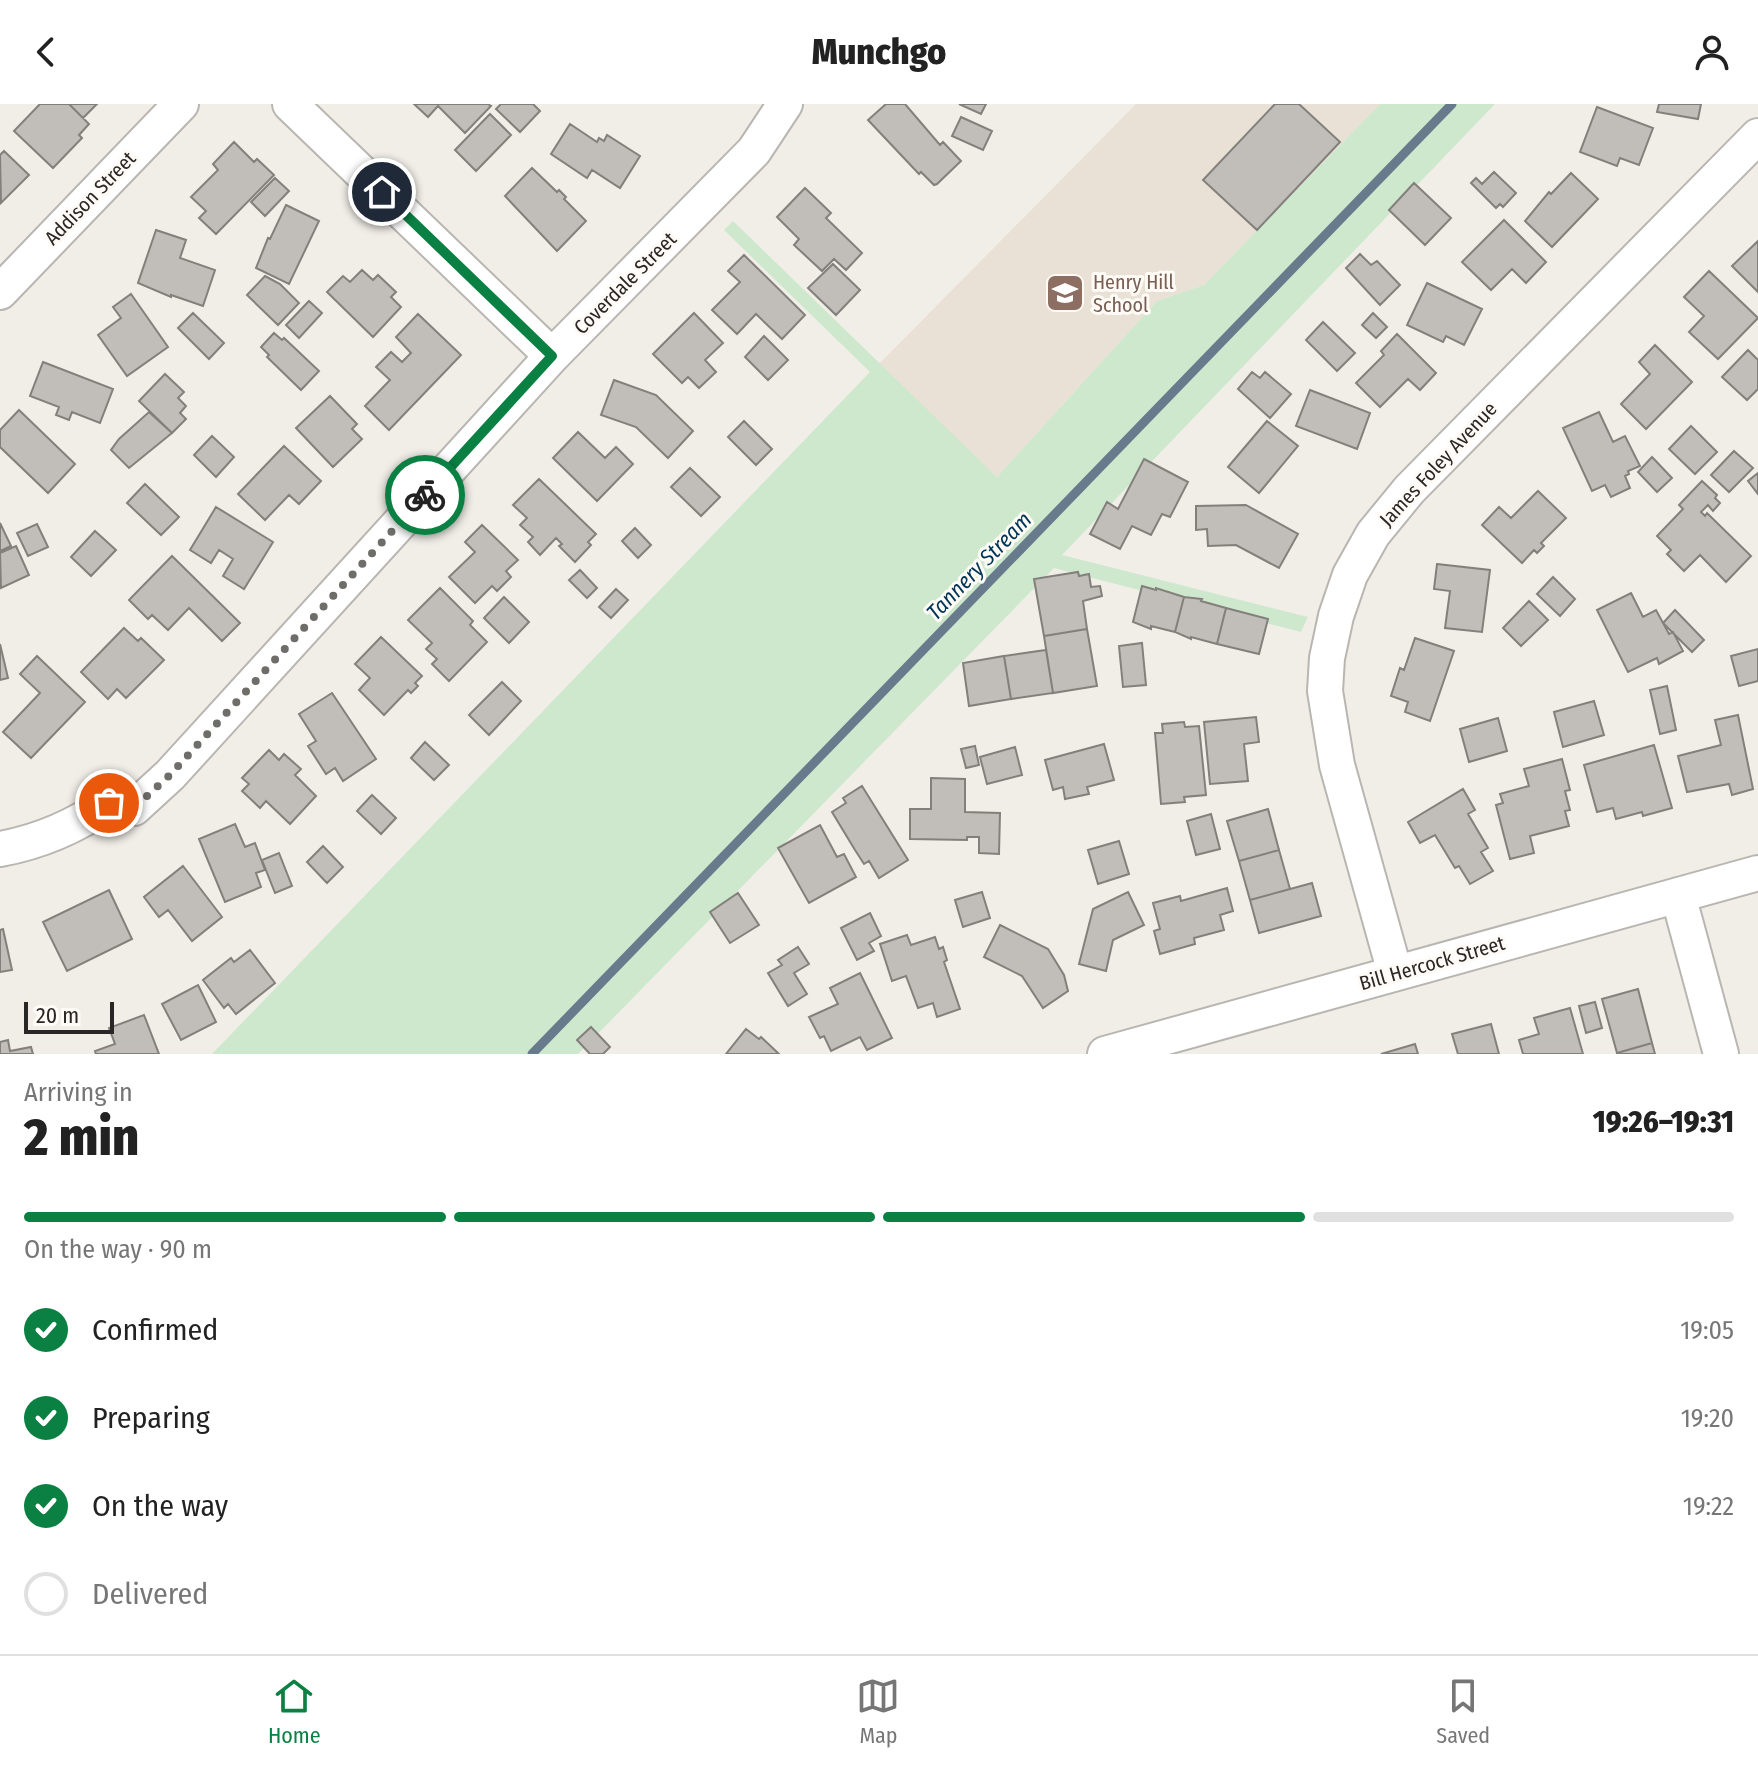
<!DOCTYPE html>
<meta charset="utf-8">
<style>
body{margin:0;font-family:"Fira Sans Condensed",sans-serif;background:#f6f6f6;color:#222;height:100vh;display:flex;flex-direction:column;font-size:30px;white-space:nowrap}
*{box-sizing:border-box;margin:0}
p{font-size:26px;color:#767676}
.icon{flex:none;width:44px;height:44px;fill:none;stroke:currentColor;stroke-width:2;stroke-linecap:round;stroke-linejoin:round}
.map{position:relative;height:950px;overflow:hidden}
.sheet{display:flex;flex-direction:column;background:#fff;flex:1}
.sheet>*{flex:none}
.scale{position:absolute;left:24px;bottom:20px;width:90px;box-sizing:border-box;padding-left:8px;border:4px solid #282725;border-top:0;font-size:22px;line-height:28px;white-space:nowrap;color:#282725;-webkit-text-stroke:6px #fefbf6;paint-order:stroke}
.pin{position:absolute;display:grid;place-items:center;width:68px;height:68px;color:#fff;margin:-34px;border:4px solid #fff;border-radius:50%;box-shadow:0 2px 8px #0007}
.courier{position:absolute;display:grid;place-items:center;width:80px;height:80px;margin:-40px;border:6px solid #0b8043;border-radius:50%;background:#fff;color:#222;box-shadow:0 2px 10px #0007}
.summary em{font-style:normal;font-weight:800}
.summary div{display:flex;flex-direction:column-reverse}
.summary{display:flex;align-items:center;justify-content:space-between;height:136px;padding:0 24px}
h1{font-size:52px;font-weight:800;line-height:60px}
.bar{display:grid;grid-template-columns:repeat(4,1fr);gap:12px 8px;align-content:center;height:96px;padding:0 24px}
.bar i{height:10px;border-radius:6px;background:#e0e0e0}
.bar .selected{background:#0b8043}
.bar p{grid-column:span 4}
ol{padding:0 24px;list-style:none}
li{display:flex;align-items:center;gap:24px;height:88px}
li p{margin-inline-start:auto}
li .icon{padding:8px;border-radius:50%;background:#0b8043;color:#fff;stroke-width:4}
li:last-child{color:#767676}
li i{width:44px;height:44px;border:4px solid #e0e0e0;border-radius:50%}
header{display:flex;justify-content:space-between;align-items:center;height:104px;padding:0 24px;background:#fff;font-size:36px;font-weight:800}
.tab-bar{display:flex;justify-content:space-around;align-items:center;height:112px;border-top:2px solid #e0e0e0;background:#fff;font-size:22px;color:#767676}
.tab-bar a{display:grid;justify-items:center;gap:4px}
.tab-bar .selected{color:#0b8043}
.map>svg:first-child{display:block}
.built{fill:#e9e1d5}
.green{fill:#cee8cd}
.lines{fill:none;stroke-linecap:round;stroke-linejoin:round}
.stream{stroke:#677b8c;stroke-width:9}
.building{fill:#c1beb9;stroke:#83807c;stroke-width:2}
.minor-casing{stroke:#b9b6b1;stroke-width:38}
.minor{stroke:#fff;stroke-width:34}
.done{stroke:#6e6d69;stroke-width:8;stroke-dasharray:0 14.4}
.route{stroke:#0b8043;stroke-width:10}
.labels{text-anchor:middle;dominant-baseline:central;stroke-width:6;stroke-linejoin:round;paint-order:stroke}
.street-label{font-size:20px;fill:#282725;stroke:#fefbf6}
.education-label{font-size:20px;fill:#785e54;stroke:#fefbf6;text-anchor:start}
.water-label{font-size:22px;font-style:italic;fill:#003456;stroke:#fefbf6}
</style>
<header><svg class="icon" aria-label="back" viewBox="0 0 24 24"><path d="M15 5l-7 7 7 7"/></svg>Munchgo<svg class="icon" aria-label="person" viewBox="0 0 24 24"><circle cx="12" cy="8" r="4"/><path d="M4 21q1-7 8-7t8 7"/></svg></header>
<div class="map">
<svg width="1758" height="950" viewBox="0 0 1758 950">
<rect width="100%" height="100%" fill="#f1eee8"/>
<path class="built" d="M1136,0H1380L1204,181L1157,197L997,373L878,261Z"/>
<path class="green" d="M1380,0H1495L1062,451L1308,513L1301,528L1054,464L578,950H212L870,268L724,126L733,117L997,373L1157,197L1204,181Z"/>
<g class="lines">
<path class="stream" d="M532,950L1452,0"/>
</g>
<path class="building" d="M40,0H69L89,20L79,31L82,34L53,64L14,27Z
M69,0H97L83,14Z
M414,0H488L491,2L465,29L438,2L428,13Z
M501,0H533L540,7L520,28L496,5Z
M886,0H905L940,41L943,38L961,57L937,80L934,81L921,68L919,70L868,16Z
M959,0H986L981,10Z
M1275,0H1299L1340,38L1257,126L1203,76Z
M1659,0H1701L1698,15L1657,8Z
M1597,3L1653,24L1639,61L1620,54L1617,62L1580,48Z
M490,10L511,31L476,67L455,46Z
M961,13L992,27L983,46L952,32Z
M570,20L597,38L599,34L604,37L607,31L640,52L620,84L592,66L587,74L551,50Z
M234,38L254,58L257,55L274,71L216,130L199,114L206,107L191,93L218,66L213,60Z
M4,47L29,71L1,99L0,51Z
M532,64L557,88L559,86L566,93L564,95L586,117L557,147L505,92Z
M1494,68L1516,89L1503,103L1500,100L1496,104L1471,79L1476,74L1482,80Z
M1571,69L1598,95L1552,143L1525,117L1549,88L1551,90Z
M275,74L289,87L265,112L251,98Z
M1414,79L1451,114L1425,141L1389,106Z
M805,84L831,109L826,114L862,149L846,166L834,155L822,167L794,141L799,135L777,113Z
M286,101L319,117L289,180L256,164L268,134L270,135Z
M1504,116L1546,158L1526,179L1512,165L1491,186L1462,158Z
M156,126L186,136L180,154L215,166L203,202L171,191V193L138,179Z
M1758,137V188L1732,162Z
M1360,150L1371,161L1377,157L1400,181L1380,201L1346,164Z
M744,151L805,211L782,235L756,210L737,230L712,206L740,178L728,167Z
M833,160L860,186L836,211L808,184Z
M362,166L373,176L378,171L396,188L391,193L401,203L373,233L327,188L343,172L350,178Z
M1709,167L1758,214L1718,255L1689,228L1704,212L1684,193Z
M265,172L280,180L299,199L278,221L247,191Z
M1427,179L1482,205L1464,241L1446,232L1443,238L1407,221Z
M131,190L168,243L127,272L98,231L121,214L113,203Z
M309,197L322,209L299,234L286,221Z
M193,209L224,239L209,255L178,224Z
M694,209L723,239L705,256L716,268L699,284L688,273L682,279L653,250Z
M1373,209L1387,223L1376,234L1362,221Z
M418,210L461,251L389,326L365,302L390,276L376,263L391,248L402,258L411,249L396,233Z
M1323,218L1355,249L1337,267L1306,236Z
M274,229L282,236L284,234L319,267L301,286L267,253L269,251L261,243Z
M1397,230L1436,269L1420,286L1408,275L1380,303L1356,279L1384,251L1381,247Z
M764,232L788,256L768,276L745,253Z
M1655,241L1692,278L1646,325L1621,300L1650,270L1639,258Z
M1748,246L1758,256V285L1747,296L1722,273Z
M43,258L113,285L100,319L72,308L69,316L56,311L59,303L30,292Z
M1252,268L1260,274L1265,268L1291,290L1270,314L1238,285Z
M165,270L184,288L178,294L186,302L180,309L186,315L172,329L139,297Z
M614,276L656,291L693,327L668,354L636,323L601,311Z
M1310,286L1370,309L1357,345L1296,322Z
M330,292L357,320L352,325L362,335L333,363L296,324Z
M19,306L75,360L48,389L0,343V326Z
M149,308L172,329L129,364L111,346L119,335Z
M1599,308L1613,338L1625,332L1640,362L1628,367L1629,370L1625,372L1630,384L1611,393L1605,381L1592,387L1563,324Z
M744,317L772,345L756,361L728,333Z
M1267,317L1298,342L1259,389L1228,363Z
M1691,322L1717,348L1695,370L1669,345Z
M578,328L605,354L616,343L633,360L597,397L553,354Z
M212,332L234,353L216,373L194,351Z
M284,342L321,377L299,400L289,391L265,416L238,390Z
M1734,347L1753,364L1729,388L1711,371Z
M1652,353L1672,374L1657,388L1638,368Z
M1144,355L1188,378L1170,413L1162,410L1151,431L1132,422L1120,445L1090,430L1107,398L1118,405Z
M690,364L720,393L701,412L671,383Z
M1758,369V390L1748,377Z
M539,375L596,430L588,438L591,441L575,458L559,442L562,440L556,434L540,451L528,438L533,433L520,421L527,414L513,401Z
M1702,377L1717,391L1715,394L1720,399L1713,407L1708,401L1701,408L1705,412L1707,409L1751,452L1726,478L1700,451L1684,467L1667,450L1671,446L1657,432L1683,405L1679,401Z
M145,380L179,413L161,431L127,399Z
M1538,387L1566,414L1541,439L1544,442L1537,449L1534,446L1522,459L1482,421L1499,403L1511,414Z
M1246,401L1298,430L1279,464L1236,441L1208,442L1207,425L1196,426V402Z
M216,403L273,438L244,485L223,472L233,455L219,446L211,459L190,446Z
M0,419L11,442L0,447Z
M37,420L48,443L28,452L17,429Z
M482,421L518,456L506,467L511,473L497,487L492,482L475,499L449,473L475,448L465,438Z
M635,424L651,441L638,454L622,437Z
M95,427L116,446L91,472L71,453Z
M16,442L29,471L1,484L0,449Z
M172,452L240,519L222,537L189,504L168,526L152,511L148,515L129,496Z
M1437,460L1490,466L1482,528L1445,524L1450,487L1434,485Z
M580,466L597,484L587,494L569,476Z
M1078,468L1079,472L1089,470L1091,483L1100,482L1102,492L1083,497L1087,525L1044,532L1034,475Z
M1553,473L1575,495L1560,512L1537,490Z
M1142,482L1156,486V484L1184,493L1175,528L1151,522V525L1133,518Z
M440,484L473,517L470,521L487,538L449,577L432,560L437,555L426,545L432,539L408,516Z
M616,485L628,496L611,514L599,503Z
M1631,489L1643,513L1656,506L1669,530L1673,528L1683,547L1659,560L1657,554L1628,568L1597,506Z
M504,493L529,518L509,539L484,514Z
M1184,493L1202,495L1201,497L1226,504L1217,540L1191,533V535L1175,528Z
M1529,497L1548,516L1521,542L1503,524Z
M1226,504L1268,515L1259,550L1217,540Z
M1675,506L1704,536L1692,548L1663,519Z
M124,524L138,537L141,534L164,556L126,594L117,585L108,595L81,568Z
M1087,525L1097,582L1053,589L1044,532Z
M381,533L422,572L415,579L418,582L411,589L408,586L384,611L359,586L370,574L355,560Z
M1415,534L1454,547L1430,617L1405,608L1408,598L1391,592L1400,564L1404,566Z
M1142,539L1146,581L1123,583L1119,542Z
M0,540L8,574L0,576Z
M1758,545V577L1739,582L1731,552Z
M1046,546L1053,589L1011,595L1004,552Z
M37,552L85,598L31,654L3,628L40,589L20,570Z
M1004,552L1011,595L969,602L963,559Z
M502,578L521,597L489,631L469,611Z
M1667,582L1676,626L1660,630L1650,586Z
M332,589L376,655L343,677L335,664L326,670L308,642L316,637L299,610Z
M1594,597L1604,631L1563,643L1554,608Z
M1738,611L1753,685L1732,691L1729,680L1687,688L1678,652L1721,641L1715,616Z
M1256,613L1259,638L1244,640L1248,677L1210,680L1204,618Z
M1498,614L1507,647L1469,658L1460,625Z
M1184,618L1185,623L1199,622L1206,691L1184,693L1185,698L1161,700L1155,629H1163L1162,620Z
M425,638L449,661L434,676L411,654Z
M1104,640L1114,676L1087,683L1089,690L1065,695L1063,683L1053,686L1045,656Z
M1654,641L1672,704L1643,712L1642,708L1616,715L1613,704L1597,708L1584,661Z
M975,642L979,661L966,664L961,645Z
M1015,643L1022,671L987,680L980,653Z
M269,646L279,656L284,650L301,665L295,671L316,692L290,720L266,697L260,704L242,687L249,680L242,674Z
M1562,655L1570,686L1565,687L1570,706L1565,707L1569,722L1530,732L1534,749L1510,755L1496,701L1503,699L1500,690L1529,682L1524,665Z
M931,674L965,675V708L1000,709L999,750L979,749V733H967V736L910,735V705H931Z
M862,682L908,756L879,774L869,757L864,760L855,746L832,708L846,699L843,694Z
M1463,685L1475,706L1468,710L1488,744L1481,748L1493,767L1470,780L1459,762L1455,764L1435,731L1420,739L1408,718Z
M372,691L396,714L381,730L357,707Z
M1268,705L1279,746L1239,757L1227,717Z
M1211,710L1220,745L1196,751L1187,717Z
M235,720L245,743L255,739L265,766L256,769L261,783L225,798L199,735Z
M820,721L837,753L844,750L856,773L809,799L778,744Z
M1119,737L1129,770L1098,780L1088,746Z
M323,742L343,763L327,779L307,758Z
M1279,746L1290,785L1250,796L1239,757Z
M279,749L292,782L275,789L262,756Z
M183,762L222,813L192,837L168,806L159,813L144,793Z
M1312,779L1321,812L1259,829L1250,796Z
M1227,784L1233,807L1220,811L1224,826L1194,834L1195,840L1160,850L1154,827L1160,825L1153,799L1180,792L1181,797Z
M109,786L132,835L67,867L43,818Z
M982,788L990,814L963,823L955,796Z
M1128,788L1144,821L1113,836L1106,867L1079,860L1093,805Z
M738,789L759,821L730,839L710,808Z
M870,809L881,832L869,839L874,847L857,856L841,824Z
M1000,821L1048,845L1064,871L1068,887L1043,904L1022,872L984,853Z
M3,825L12,866L0,868V826Z
M907,831L911,841L935,833L939,845L943,843L947,856L944,858L960,905L937,913L933,899L918,904L906,872L892,877L880,840Z
M798,843L809,860L794,869L807,890L788,902L768,869L782,861L778,856Z
M250,846L275,879L236,910L228,900L224,904L203,876L231,854L234,858Z
M860,869L892,934L867,946L860,933L831,947L824,932L820,934L809,913L838,900L830,884Z
M198,881L216,918L181,936L162,900Z
M1638,885L1652,939L1617,949L1602,895Z
M1595,898L1602,924L1586,929L1579,902Z
M1570,904L1583,950H1523L1519,936L1539,930L1534,914Z
M144,911L159,950H96L95,947L115,940L109,924Z
M1491,920L1499,950H1458L1452,930Z
M591,923L610,943L603,950H590L577,936Z
M746,925L759,935L761,933L779,950H726Z
M8,936L10,947L31,943L33,950H0V938Z
M1652,939L1655,950H1617V949Z
M1415,940L1418,950H1381Z"/>
<g class="lines">
<defs>
<path id="minor" d="M290,0L552,252
M0,188L181,0
M0,745C39,738 76,722 109,699L134,704L170,671L552,252L754,47L785,0
M1678,791L1721,950
M1395,869L1337,661L1325,587L1327,554L1336,512L1350,471L1373,430L1409,386L1758,32
M1105,950L1758,769"/>
</defs>
<use href="#minor" class="minor-casing"/>
<use href="#minor" class="minor"/>
</g>
<g class="lines">
<path class="done" d="M109,699L134,704L170,671L425,391"/>
<path class="route" d="M382,88L552,252L425,391"/>
</g>
<defs>
<symbol id="school-square" viewBox="-11 -11 22 22"><rect x="-9" y="-9" width="18" height="18" rx="4" fill="#8d6e63" stroke="#fefbf6"/><path d="M0-5L7-2L0 1L-7-2ZM-4 1L0 2.5L4 1V4Q0 6-4 4Z" fill="#fff"/></symbol>
</defs>
<g fill-rule="evenodd">
<use href="#school-square" x="1043" y="167" width="44" height="44"/>
</g>
<g class="labels">
<g class="street-label">
<text transform="translate(90 94) rotate(-46)">Addison Street</text>
<text transform="translate(625 179) rotate(-45)">Coverdale Street</text>
<text transform="translate(1438 360) rotate(-47)">James Foley Avenue</text>
<text transform="translate(1432 859) rotate(-16)">Bill Hercock Street</text>
</g>
<g class="education-label">
<text x="1093" y="178">Henry Hill<tspan x="1093" dy="23">School</tspan></text>
</g>
<g class="water-label">
<text transform="translate(979 462) rotate(-46)">Tannery Stream</text>
</g>
</g>
</svg>
<div class="scale">20 m</div>
<div class="pin" style="left:109px;top:699px;background:#ea580c"><svg class="icon" aria-label="bag" viewBox="0 0 24 24"><path d="M5 8h14l-1 12H6zM9 8a3 3 0 0 1 6 0"/></svg></div>
<div class="pin" style="left:382px;top:88px;background:#1f2937"><svg class="icon" aria-label="home" viewBox="0 0 24 24"><path d="M3 11l9-7 9 7M6 9v11h12V9"/></svg></div>
<div class="courier" style="left:425px;top:391px"><svg class="icon" aria-label="bike" viewBox="0 0 24 24"><circle cx="6" cy="16" r="4"/><circle cx="18" cy="16" r="4"/><path d="M6 16l4-8h5l3 8M10 8l3 8H6M13 5h3"/></svg></div>
</div>
<section class="sheet">
<div class="summary"><div><h1>2 min</h1><p>Arriving in</p></div><em>19:26–19:31</em></div>
<div class="bar"><i class="selected"></i><i class="selected"></i><i class="selected"></i><i></i><p>On the way · 90 m</p></div>
<ol>
<li><svg class="icon" aria-label="check" viewBox="0 0 24 24"><path d="M5 12l5 5 9-10"/></svg>Confirmed<p>19:05</p></li>
<li><svg class="icon" aria-label="check" viewBox="0 0 24 24"><path d="M5 12l5 5 9-10"/></svg>Preparing<p>19:20</p></li>
<li><svg class="icon" aria-label="check" viewBox="0 0 24 24"><path d="M5 12l5 5 9-10"/></svg>On the way<p>19:22</p></li>
<li><i></i>Delivered</li>
</ol>
</section>
<nav class="tab-bar">
<a class="selected"><svg class="icon" aria-label="home" viewBox="0 0 24 24"><path d="M3 11l9-7 9 7M6 9v11h12V9"/></svg>Home</a>
<a><svg class="icon" aria-label="map" viewBox="0 0 24 24"><path d="M3 6l6-2 6 2 6-2v14l-6 2-6-2-6 2zM9 4v14M15 6v14"/></svg>Map</a>
<a><svg class="icon" aria-label="saved" viewBox="0 0 24 24"><path d="M7 4h10v16l-5-4-5 4z"/></svg>Saved</a>
</nav>
